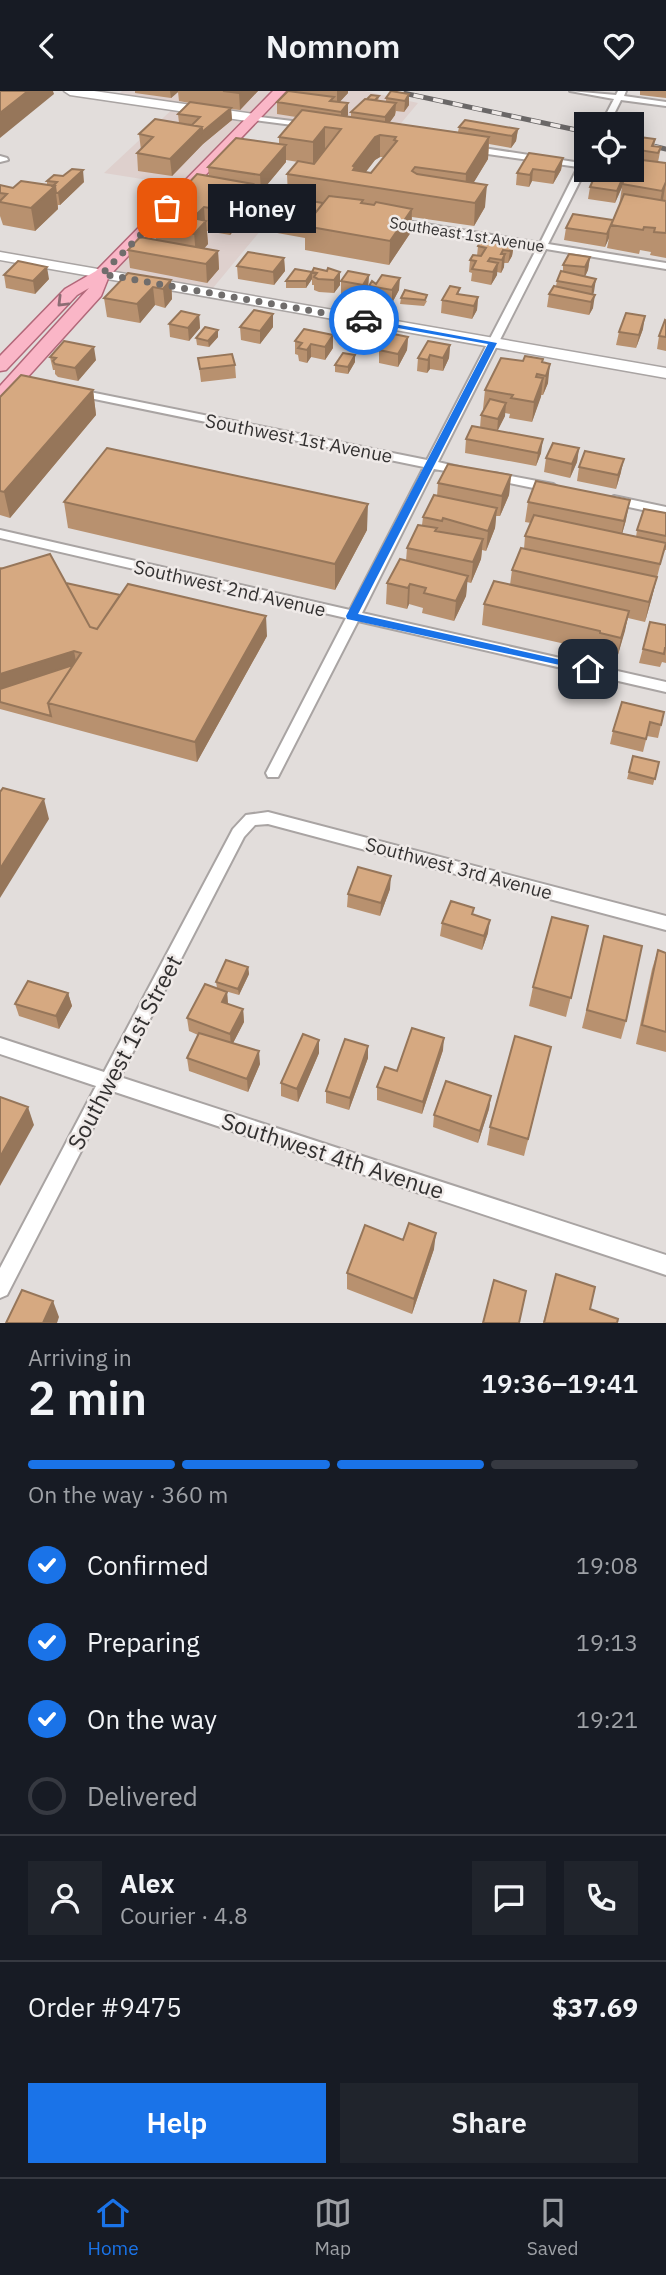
<!DOCTYPE html>
<meta charset="utf-8">
<style>
body{margin:0;font-family:"IBM Plex Sans",sans-serif;background:#20242c;color:#f1f3f6;height:100vh;display:flex;flex-direction:column;font-size:26px;white-space:nowrap}
*{box-sizing:border-box;margin:0}
p{font-size:23px;color:#9ea1a6}
.icon{flex:none;width:38px;height:38px;fill:none;stroke:currentColor;stroke-width:2;stroke-linecap:round;stroke-linejoin:round}
.map{position:relative;height:1232px;overflow:hidden}
.side{display:flex;flex-direction:column;background:#171b24;flex:1}
.side>*{flex:none}
.buttons{position:absolute;left:574px;top:21px;display:grid;gap:14px}
.buttons a{display:grid;place-items:center;width:70px;height:70px;border-radius:0px;background:#171b24;box-shadow:0 4px 18px #0003;font-size:35px}
.pin{position:absolute;display:grid;place-items:center;width:60px;height:60px;color:#fff;margin:-30px;border-radius:14px;box-shadow:0 4px 10px #0006}
.courier{position:absolute;display:grid;place-items:center;width:70px;height:70px;margin:-35px;border:5px solid #1a73e8;border-radius:50%;background:#fff;color:#222;box-shadow:0 2px 9px #0007}
.bubble{position:absolute;height:49px;border-radius:0px;background:#171b24;box-shadow:0 4px 18px #0003;font-size:23px;font-weight:600;line-height:49px;text-align:center}
.head em{font-style:normal;font-weight:600}
.head div{display:flex;flex-direction:column-reverse}
.head{display:flex;align-items:center;justify-content:space-between;height:119px;padding:0 28px}
h1{font-size:46px;font-weight:600;line-height:52px}
.bar{display:grid;grid-template-columns:repeat(4,1fr);gap:10px 7px;align-content:center;height:84px;padding:0 28px}
.bar i{height:9px;border-radius:5px;background:#363941}
.bar .active{background:#1a73e8}
.bar p{grid-column:span 4}
.line{display:flex;align-items:center;gap:18px;padding:0 28px;border-top:2px solid #363941}
.line div{flex:1}
.round{display:grid;place-items:center;flex:none;width:74px;height:74px;border-radius:0px;background:#20242c}
ol{padding:0 28px;list-style:none}
li{display:flex;align-items:center;gap:21px;height:77px}
li p{margin-inline-start:auto}
li .icon{padding:7px;border-radius:50%;background:#1a73e8;color:#fff;stroke-width:4}
li:last-child{color:#9ea1a6}
li i{width:38px;height:38px;border:4px solid #363941;border-radius:50%}
.button{display:flex;gap:14px;margin-top:auto;padding:14px 28px}
.button a{flex:1;height:80px;border-radius:0px;background:#1a73e8;color:#fff;font-size:28px;font-weight:600;line-height:80px;text-align:center}
.button a+a{background:#20242c;color:#f1f3f6}
header{display:flex;justify-content:space-between;align-items:center;height:91px;padding:0 28px;background:#171b24;font-size:32px;font-weight:600}
.tabs{display:flex;justify-content:space-around;align-items:center;height:98px;border-top:2px solid #363941;background:#171b24;font-size:19px;color:#9ea1a6}
.tabs a{display:grid;justify-items:center;gap:4px}
.tabs .active{color:#1a73e8}
.map>svg:first-child{display:block}
.built{fill:#ded0cd}
.lines{fill:none;stroke-linecap:round;stroke-linejoin:round}
.street-casing{stroke:#a9a4a3;stroke-width:4}
.secondary-casing{stroke:#a9a4a3;stroke-width:3}
.primary-casing{stroke:#b2687a;stroke-width:3}
.street{fill:#fff;fill-rule:evenodd}
.secondary{fill:#fff;fill-rule:evenodd}
.primary{fill:#fab6c7;fill-rule:evenodd}
.rail-casing{stroke:#6a6767;stroke-width:5}
.rail{stroke:#efeae8;stroke-width:3.5;stroke-dasharray:10;stroke-linecap:butt}
.wall{fill:#b8916f;fill-rule:evenodd}
.shaded-wall{fill:#96765a}
.building{fill:#d6a981;stroke:#96765a;stroke-width:2;fill-rule:evenodd}
.oneway{stroke:#8d6d74}
.route{fill:#1a73e8}
.done{stroke:#706d6c;stroke-width:7;stroke-dasharray:0 12.6}
.labels{text-anchor:middle;dominant-baseline:central;stroke-width:5;stroke-linejoin:round;paint-order:stroke}
.far-street-label{font-size:16px;fill:#333131;stroke:#efeae8}
.street-label{font-size:19px;fill:#333131;stroke:#efeae8}
.near-street-label{font-size:23px;fill:#333131;stroke:#efeae8}
</style>
<header><svg class="icon" aria-label="back" viewBox="0 0 24 24"><path d="M15 5l-7 7 7 7"/></svg>Nomnom<svg class="icon" aria-label="heart" viewBox="0 0 24 24"><path d="M12 20l-8-8c-3-5 5-10 8-4 3-6 11-1 8 4z"/></svg></header>
<div class="map">
<svg width="666" height="1232" viewBox="0 0 666 1232">
<rect width="100%" height="100%" fill="#e2dddb"/>
<path class="built" d="M122,0H365L418,12L392,43L249,23L180,94L104,82L178,13L118,4Z
M190,101L280,116L213,197L115,180Z"/>
<g class="lines">
<defs>
<path id="street" d="M570,0L616,4L618,0H626L624,5L666,11V15L621,9L609,33H601L614,8Z
M251,25L308,32L312,34L308,36L254,29H251Z
M470,55L581,72L586,68V78L548,153L666,172V178L546,158L438,371L467,378L469,380L463,383L434,378L362,522L666,591V601L358,530L278,686H268L266,682L346,527L0,447V439L350,519L424,376L75,304L70,301L75,298L427,369L537,157L395,134L390,131L395,128L540,152L578,76L467,60V56Z
M0,65L7,67L8,69L0,71Z
M609,79H631L666,83V89L613,82Z
M236,103L292,112L296,115L292,118L233,108L232,106Z
M494,382L553,393L559,397L553,401L490,388L488,386Z
M614,405L666,416V424L610,412L608,409Z
M268,721L666,825V839L268,733L255,734L244,746L120,986L666,1164V1184L112,1000L7,1204L0,1207V1177L96,995L0,963V947L104,981L233,738L246,724Z"/>
<path id="secondary" d="M64,0H94L254,23L260,27L254,31L70,4Z
M0,161L666,277V287L0,169Z"/>
<path id="primary" d="M273,0H286L109,185L101,205L6,310L0,311V295L89,197L77,204L6,279L0,280V265L65,198L96,180Z"/>
</defs>
<use href="#street" class="street-casing"/>
<use href="#secondary" class="secondary-casing"/>
<use href="#primary" class="primary-casing"/>
<use href="#street" class="street"/>
<use href="#secondary" class="secondary"/>
<use href="#primary" class="primary"/>
<defs>
<path id="rail" d="M394,0L586,41
M632,50L666,58"/>
</defs>
<use href="#rail" class="rail-casing"/>
<use href="#rail" class="rail"/>
</g>
<path class="wall" d="M135,0H258L240,19L231,18L232,29L203,53L172,85L138,80L137,62L141,59L139,43L179,32L178,23L190,12L179,10L178,1L171,7L135,2Z
M288,0H348V2L339,11L348,24L347,26H351V21L367,8L379,5L378,10L386,11V7L409,3V14L404,21L396,20L395,24L389,32L458,41L459,36L518,38L516,50L511,57L489,53L488,68L473,92L485,116L474,135L412,126L411,141L389,174L305,159V147L266,140L265,122L288,106L287,83L298,71L286,69V71L261,101L253,100L254,116L230,144L207,140L208,153L204,157L218,160L219,178L207,192L130,177L128,159L156,149L154,129L209,85L208,76L279,53V46L296,26L277,23V11ZM380,66H384L371,82L365,81L375,69Z
M640,0H666V7L640,4Z
M632,45L655,48L654,55L661,56L658,71L666,72V167L650,164L651,161L640,159L639,163L607,157L609,147L605,156L564,149L566,137L613,129L619,115L622,96L615,112L588,108L590,96L622,93L632,79Z
M563,67L561,79L553,93L532,90L529,96L516,94L517,82Z
M47,90L84,91L60,114H58V118L35,140L3,134L0,125V94L13,97L47,94Z
M514,153L512,165L508,172H504V176L501,182L497,181V184L491,194L471,190L472,182L469,181L470,169L477,165L478,155Z
M590,166L588,179L585,185L596,188L592,204L593,217L589,224L547,216L549,203L556,195L557,190L563,180V174Z
M284,167L285,180L274,194L238,188L237,175Z
M327,180L340,194L334,202L319,201L314,199V194H312V188L306,197H286V190L312,181Z
M4,184L49,188L35,203L6,197Z
M369,184L368,196L362,206L341,203V190Z
M171,189L172,208L165,217L155,214L140,232L107,226L104,207Z
M376,193L399,199L392,212L368,208L369,195Z
M405,199L427,210L424,215L400,213L401,207Z
M478,206L477,219L472,228L441,222L442,209Z
M273,223V236L260,253L241,249L240,236Z
M199,224L200,237L189,250L170,246L169,233Z
M666,230V260L657,258L659,245Z
M643,238L636,257L616,254L619,241Z
M218,246L209,256L197,254L196,247Z
M408,246L407,259L398,276L379,272V259Z
M295,250L333,257L325,269L311,266L307,272L299,270L298,264L295,263Z
M450,254L449,267L443,280L430,278L427,282L417,280L418,267Z
M50,266L96,269L78,290L58,286L55,283V279H53Z
M198,267L235,274L236,287L201,291Z
M523,270L543,271L548,292L543,304H541L532,331L509,327L510,323L505,322V325L497,340L541,362L536,375L465,362L466,348L480,337L481,324L484,318H483L485,299Z
M355,271L348,283L335,281V274Z
M93,299L96,324L10,427L0,424V306Z
M579,357L577,371L570,387L544,381L546,367Z
M579,376L621,381L616,398L577,390Z
M511,384L509,404L500,425H496L495,437L486,460L482,459L481,468L471,492L467,491L466,505L454,530L422,522L423,517L409,513L407,518L386,513L387,492L406,470L407,457L422,434L423,426L437,405L438,392Z
M64,411L367,439L335,499L68,437Z
M528,411L626,429L622,443L636,446L637,439L666,422V459H664L652,506L645,531L628,527L617,567L596,562V560L482,534L484,513L510,494L512,479L524,458L525,445L531,432L525,431Z
M0,476L66,492L267,545L197,671L0,618Z
M650,531L666,534V572L662,571L660,576L639,572Z
M664,621L658,647L647,645L643,661L610,653L613,640Z
M633,665L659,671L653,694L627,688Z
M390,798L380,825L347,816L348,803Z
M473,823L488,842L482,859L440,845L442,832Z
M588,835L566,926L529,915L533,896Z
M604,845L626,930L621,948L582,937Z
M658,859L666,862V961L636,953L652,878Z
M248,876L249,883L239,904L218,898L227,901L228,913L243,918L244,931L233,952L260,973L248,1001L189,980L187,967L198,944L189,940L187,927L217,897L216,891Z
M68,902L72,915L59,938L19,925L15,913Z
M319,949V962L298,1011L281,1005V992Z
M368,955V967L349,1019L326,1012V1000Z
M443,959L422,1023L377,1009V996L397,980Z
M547,974L524,1065L487,1054L490,1036Z
M491,1005L489,1018L478,1052L433,1036L434,1024Z
M403,1149L434,1158L412,1223L347,1198V1182Z
M556,1183L590,1218L617,1232H543Z"/>
<path class="shaded-wall" d="M28,0H53L54,3L0,47V22Z
M170,0H178V1L171,7Z
M241,0H258L240,19L239,2Z
M337,0H348V2L337,14Z
M409,3V14L404,21L405,10Z
M348,12V24L341,32V21Z
M396,12L395,24L385,38V26Z
M231,17L232,29L203,53L172,85L170,68L202,36Z
M325,36V58L313,73V51Z
M518,38L516,50L511,57L512,45Z
M380,44V66L375,69L356,94L353,75L375,46Z
M489,46L488,68L465,106L466,83Z
M286,54V71L261,101L260,84Z
M563,67L561,79L553,93L555,81Z
M533,78L532,90L529,96L530,84Z
M83,79L84,91L60,114L58,102Z
M624,84L622,96L615,112L617,100Z
M666,91L662,114L658,122L662,100Z
M253,93L254,116L230,144L228,120Z
M487,94L485,116L474,135L475,112Z
M55,95L58,118L35,140L31,117Z
M204,116L205,131L206,130L208,153L196,167L193,127Z
M412,118L411,141L389,174L390,150Z
M610,134L609,147L605,156L607,143Z
M514,153L512,165L508,172L510,160Z
M218,160L219,178L207,192L206,173Z
M505,163L504,176L501,182L502,169Z
M590,166L588,179L584,188L585,176Z
M284,167L285,180L274,194L273,181Z
M498,172L497,184L491,194L493,181Z
M47,176L49,188L35,203L33,190Z
M312,181V188L306,197V190Z
M340,181V194L334,202V189Z
M369,184L368,196L362,206L363,194Z
M400,187L399,199L392,212V199Z
M596,188L594,201L591,209L592,196Z
M171,189L172,208L165,217L163,198Z
M153,196L155,214L140,232L137,213Z
M595,204L593,217L589,224L591,211Z
M478,206L477,219L472,228L474,215Z
M273,223V236L260,253V240Z
M199,224L200,237L189,250L188,237Z
M645,225L643,238L636,257L639,244Z
M218,239V246L209,256L208,250Z
M333,244V257L325,269V256Z
M408,246L407,259L398,276V263Z
M311,253V266L307,272V259Z
M450,254L449,267L443,280V267Z
M94,256L96,269L78,290L75,277Z
M355,264V271L348,283V276Z
M430,264V278L427,282L428,269Z
M550,273L548,292L543,304L546,285Z
M543,287L541,306L532,331L534,311Z
M93,299L96,324L10,427L4,401Z
M506,312L505,325L497,341L498,328Z
M543,348L541,362L536,375L538,362Z
M579,357L577,371L570,387L572,373Z
M624,368L621,381L616,398L618,384Z
M511,384L509,404L500,425L502,405Z
M630,409L626,429L620,450L624,430Z
M368,413L367,439L335,499V473Z
M497,417L495,437L486,460L488,440Z
M483,448L481,468L471,492L473,471Z
M468,485L466,505L454,530L456,510Z
M657,486L652,506L645,531L649,511Z
M410,493L409,513L407,518L408,497Z
M629,520L625,540L617,567L621,547Z
M266,525L267,545L197,671L195,651Z
M74,560L78,580L0,605V583Z
M44,708L49,728L0,807V778Z
M391,785L390,798L380,825L381,812Z
M490,829L488,842L482,859L484,845Z
M248,876L249,883L239,904L238,898Z
M227,901L228,914L222,911Z
M68,902L72,915L59,938L56,925Z
M243,918L244,931L231,956L230,943Z
M444,947L443,959L422,1023L423,1011Z
M319,949V962L298,1011L297,998Z
M368,955V967L349,1019L350,1007Z
M259,960L260,973L248,1001L247,988Z
M491,1005L489,1018L478,1052L480,1040Z
M28,1016L34,1034L0,1095V1066Z
M436,1142L434,1158L412,1223L414,1208Z
M53,1210L59,1226L57,1232H43Z"/>
<path class="building" d="M0,0H28L0,22Z
M223,0H241L239,2Z
M288,0L334,6L330,10L348,12L341,21L277,11Z
M391,0L409,3L405,10L386,7Z
M371,4L379,5L375,9L367,8Z
M365,8L396,12L385,26L351,21Z
M190,11L231,17L202,41V36L184,33L192,34L200,26L178,23Z
M302,19L489,46L466,83L415,76L412,80L417,83L487,94L475,112L287,83L298,70L314,73L341,38L325,36L313,51L279,46ZM380,44L396,46L394,49L397,50L371,82L353,79L355,76L353,75L375,46Z
M155,28L202,36L170,68L137,62L153,46L139,43Z
M465,29L518,38L512,45L459,36Z
M632,45L655,48L652,55L661,56L658,62L632,58Z
M236,47L286,54L260,84L208,76Z
M529,62L563,67L555,81L533,78L530,84L517,82Z
M634,68L666,72V91L662,100L622,93L629,79H632V73Z
M72,78L83,79L58,102H56L55,95H53L57,91L47,90L54,84L63,85Z
M597,80L624,84L617,100L590,96Z
M197,83L253,93L228,120L204,116L193,127L206,130L194,143L177,140L182,134L154,129Z
M21,90L55,95L31,117L0,111V110L7,103L0,102V94L13,97Z
M624,103L666,110V142L654,141L655,137L644,136L643,139L611,134Z
M280,105L323,112L309,130L265,122Z
M329,105L363,109L361,112L374,114L376,111L412,118L390,150L305,135Z
M573,123L613,129L607,143L566,137Z
M140,146L218,160L206,173L128,159Z
M481,149L514,153L510,160L503,159L501,163H505L502,169L490,167L488,170L498,172L493,181L472,178L476,170L470,169L473,164L481,165L486,157L478,155Z
M248,161L284,167L273,181L237,175Z
M569,163L590,166L585,176L563,174Z
M18,170L47,176L33,190L4,184Z
M314,177L327,180L328,177L340,181L334,189L318,188L314,186L317,182L312,181Z
M295,178L312,181L306,190H286Z
M348,180L369,184L363,194L341,190Z
M561,180L596,188L592,196L557,190Z
M128,182L171,189L163,198L153,196L137,213L104,207Z
M382,184L400,187L392,199L369,195L372,190L376,193Z
M450,195L460,197L457,203L478,206L474,215L442,209Z
M554,195L595,204L591,211L549,203Z
M405,199L427,204L425,209L401,207Z
M254,219L273,223L260,240L240,236Z
M181,220L199,224L188,237L169,233Z
M626,222L645,225L639,244L619,241Z
M665,229L666,230V246L659,245Z
M205,236L218,239L208,250L196,247Z
M304,238L333,244L325,256L311,253L307,259L298,257L302,252L295,250Z
M389,242L408,246L398,263L379,259Z
M64,250L94,256L75,277L55,273L53,270L56,267L50,266Z
M428,250L450,254L443,267L430,264L428,269L418,267Z
M343,262L355,264L348,276L335,274Z
M232,263L235,274L200,278L198,267Z
M525,265L543,268L542,271L550,273L546,285L537,283L536,286L543,287L534,311L511,307L513,304L485,299L501,267L523,270Z
M21,284L93,299L4,401L0,400V306Z
M490,308L506,312L498,328L481,324Z
M472,335L543,348L538,362L466,348Z
M553,352L579,357L572,373L546,367Z
M107,357L368,413L335,473L64,411Z
M585,360L624,368L618,384L579,376Z
M448,373L511,384L502,405L438,392Z
M536,390L630,409L624,430L528,411Z
M434,404L497,417L488,440L443,427L442,430L423,426Z
M644,418L666,422V445L637,439Z
M534,424L666,452L660,473L525,445Z
M418,434L437,437L435,440L483,448L473,471L407,457Z
M521,457L657,486L649,511L512,479Z
M50,463L90,536L97,538L128,493L266,525L195,651L48,612L81,562L74,560L0,583V478Z
M400,468L468,485L456,510L424,502L426,497L410,493L408,497L387,492Z
M494,490L629,520L621,547L600,542V540L484,513Z
M66,492L120,504L97,538L90,536Z
M650,531L666,534V557H665L664,563L643,558Z
M73,574L48,612L51,625L0,611V598Z
M622,611L664,621L661,634L650,631L646,648L613,640Z
M633,665L659,671L655,688L629,681Z
M3,697L44,708L0,778V701Z
M358,776L391,785L381,812L348,803Z
M451,810L474,817L472,823L490,829L484,845L442,832Z
M552,826L588,835L571,907L533,896Z
M604,845L642,855L626,930L587,919Z
M658,859L666,862V941L642,934Z
M226,869L248,876L238,898L216,891Z
M28,890L68,902L56,925L15,913Z
M205,893L227,901L222,911L243,918L230,943L187,927Z
M412,937L444,947L423,1011L377,996L385,976L397,980Z
M199,942L259,960L247,988L187,967Z
M303,943L319,949L297,998L281,992Z
M515,945L551,956L528,1048L490,1036Z
M345,948L368,955L350,1007L326,1000Z
M446,990L491,1005L480,1040L434,1024Z
M0,1006L28,1016L0,1066Z
M409,1132L436,1142L414,1208L347,1182L365,1134L403,1149Z
M556,1183L595,1196L590,1218L618,1228L617,1232H544Z
M494,1189L526,1200L519,1232H483Z
M22,1199L53,1210L43,1232H6Z"/>
<defs><path id="oneway-chevron" d="M-2-3.5L2.5 0L-2 3.5" fill="none" stroke-width="1.6" stroke-linecap="round" stroke-linejoin="round" transform="scale(1.75)"/></defs>
<use class="oneway" href="#oneway-chevron" transform="translate(62 211) rotate(135)"/>
<path class="route" d="M362,227L497,252L358,523L588,575L593,578L592,581L347,528L346,525L488,253L364,231Z"/>
<g class="lines">
<path class="done" d="M167,117L102,183L364,229"/>
</g>
<g class="labels">
<g class="far-street-label">
<text transform="translate(467 143) rotate(9)">Southeast 1st Avenue</text>
</g>
<g class="street-label">
<text transform="translate(299 347) rotate(11)">Southwest 1st Avenue</text>
<text transform="translate(230 497) rotate(13)">Southwest 2nd Avenue</text>
<text transform="translate(459 777) rotate(15)">Southwest 3rd Avenue</text>
</g>
<g class="near-street-label">
<text transform="translate(124 961) rotate(-62)">Southwest 1st Street</text>
<text transform="translate(333 1064) rotate(18)">Southwest 4th Avenue</text>
</g>
</g>
</svg>
<div class="buttons">
<a><svg class="icon" aria-label="locate" viewBox="0 0 24 24"><circle cx="12" cy="12" r="6"/><path d="M12 2v4M12 18v4M2 12h4M18 12h4"/></svg></a>
</div>
<div class="pin" style="left:167px;top:117px;background:#ea580c"><svg class="icon" aria-label="bag" viewBox="0 0 24 24"><path d="M5 8h14l-1 12H6zM9 8a3 3 0 0 1 6 0"/></svg></div>
<div class="pin" style="left:588px;top:578px;background:#1f2937"><svg class="icon" aria-label="home" viewBox="0 0 24 24"><path d="M3 11l9-7 9 7M6 9v11h12V9"/></svg></div>
<div class="courier" style="left:364px;top:229px"><svg class="icon" aria-label="car" viewBox="0 0 24 24"><path d="M5 17H2v-5l4-1 3-4h7l3 4 3 1v5h-3M9 17h6M6 11h13"/><circle cx="7" cy="17" r="2"/><circle cx="17" cy="17" r="2"/></svg></div>
<div class="bubble" style="left:208px;top:93px;width:108px">Honey</div>
</div>
<section class="side">
<div class="head"><div><h1>2 min</h1><p>Arriving in</p></div><em>19:36–19:41</em></div>
<div class="bar"><i class="active"></i><i class="active"></i><i class="active"></i><i></i><p>On the way · 360 m</p></div>
<ol>
<li><svg class="icon" aria-label="check" viewBox="0 0 24 24"><path d="M5 12l5 5 9-10"/></svg>Confirmed<p>19:08</p></li>
<li><svg class="icon" aria-label="check" viewBox="0 0 24 24"><path d="M5 12l5 5 9-10"/></svg>Preparing<p>19:13</p></li>
<li><svg class="icon" aria-label="check" viewBox="0 0 24 24"><path d="M5 12l5 5 9-10"/></svg>On the way<p>19:21</p></li>
<li><i></i>Delivered</li>
</ol>
<div class="line" style="height:126px"><a class="round"><svg class="icon" aria-label="person" viewBox="0 0 24 24"><circle cx="12" cy="8" r="4"/><path d="M4 21q1-7 8-7t8 7"/></svg></a><div><b>Alex</b><p>Courier · 4.8</p></div><a class="round"><svg class="icon" aria-label="chat" viewBox="0 0 24 24"><path d="M4 5h16v11H9l-5 4z"/></svg></a><a class="round"><svg class="icon" aria-label="phone" viewBox="0 0 24 24"><path d="M5 4h4l2 5-3 2q2 4 5 5l2-3 5 2v4C11 20 4 13 5 4z"/></svg></a></div>
<div class="line" style="height:91px"><div>Order #9475</div><b>$37.69</b></div>
<div class="button"><a>Help</a><a>Share</a></div>
</section>
<nav class="tabs">
<a class="active"><svg class="icon" aria-label="home" viewBox="0 0 24 24"><path d="M3 11l9-7 9 7M6 9v11h12V9"/></svg>Home</a>
<a><svg class="icon" aria-label="map" viewBox="0 0 24 24"><path d="M3 6l6-2 6 2 6-2v14l-6 2-6-2-6 2zM9 4v14M15 6v14"/></svg>Map</a>
<a><svg class="icon" aria-label="saved" viewBox="0 0 24 24"><path d="M7 4h10v16l-5-4-5 4z"/></svg>Saved</a>
</nav>
